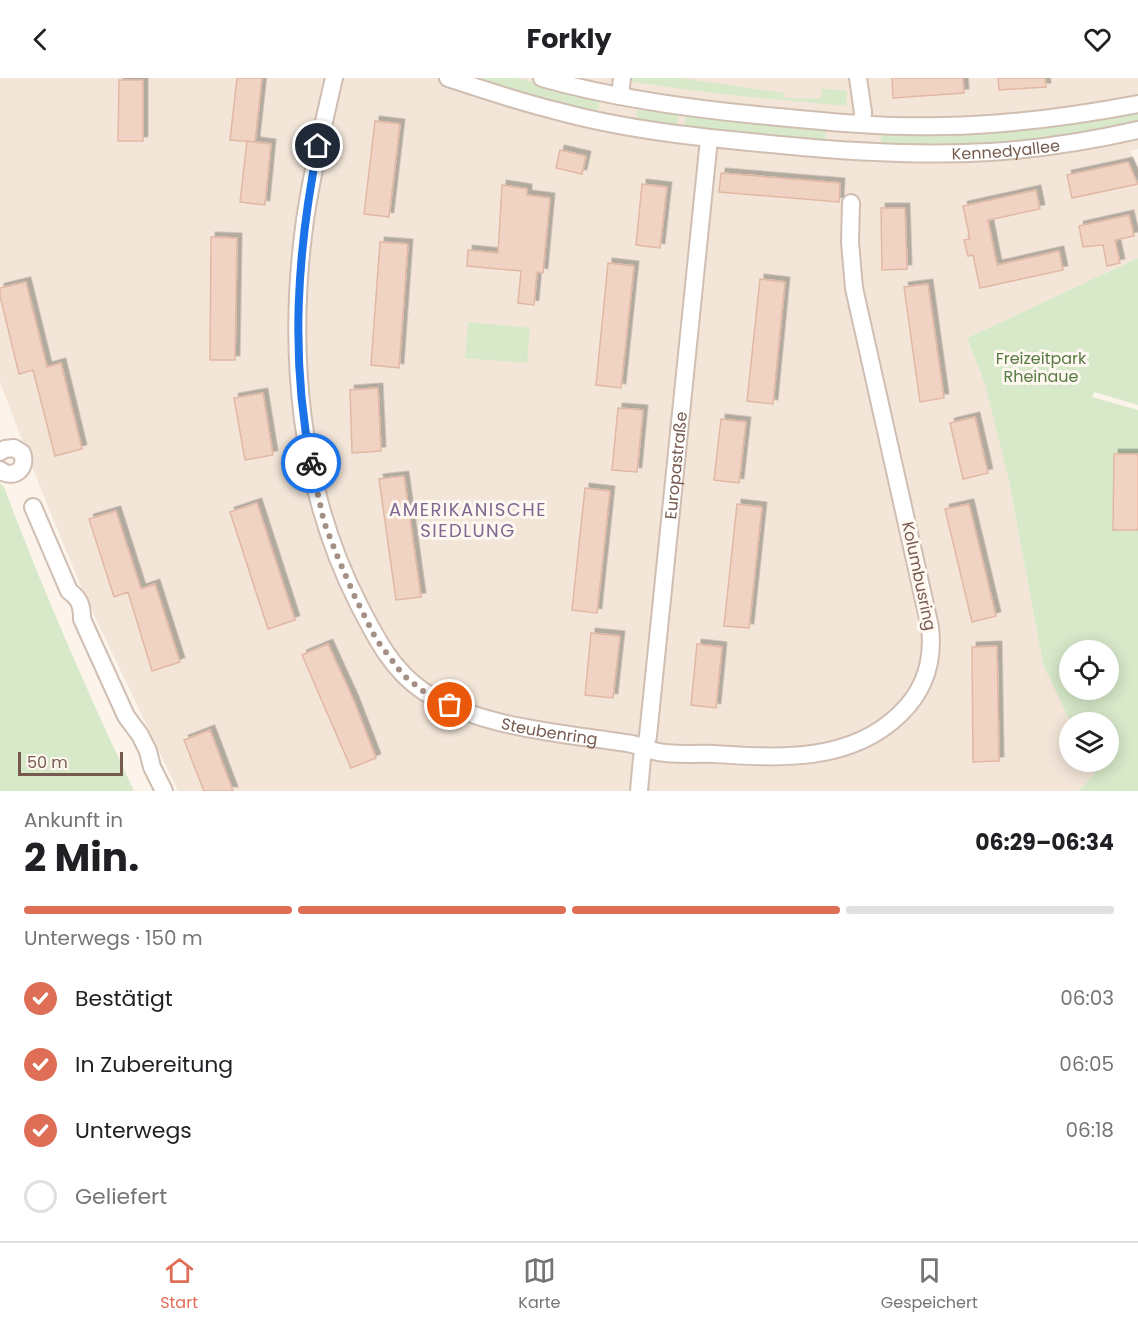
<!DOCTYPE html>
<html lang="de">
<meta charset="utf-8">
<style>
body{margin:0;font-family:Poppins,sans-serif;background:#f6f6f6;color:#202124;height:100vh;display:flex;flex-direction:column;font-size:22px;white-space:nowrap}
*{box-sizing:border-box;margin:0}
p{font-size:20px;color:#757577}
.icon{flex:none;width:33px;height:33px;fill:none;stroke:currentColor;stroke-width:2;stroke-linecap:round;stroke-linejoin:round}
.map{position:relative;height:713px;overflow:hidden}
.panel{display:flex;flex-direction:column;background:#fff;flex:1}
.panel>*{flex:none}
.fabs{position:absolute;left:1059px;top:562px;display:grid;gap:12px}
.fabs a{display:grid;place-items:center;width:60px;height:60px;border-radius:50%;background:#fff;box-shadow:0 3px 15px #0003;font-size:30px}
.scale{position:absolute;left:18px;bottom:15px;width:105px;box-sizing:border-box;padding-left:6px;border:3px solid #765a4e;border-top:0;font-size:16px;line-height:21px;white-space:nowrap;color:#765a4e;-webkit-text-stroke:4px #fef8f1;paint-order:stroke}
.pin{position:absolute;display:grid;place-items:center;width:51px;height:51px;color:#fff;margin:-26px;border:3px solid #fff;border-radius:50%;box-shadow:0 2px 6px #0007}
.courier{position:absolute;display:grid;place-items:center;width:60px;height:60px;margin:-30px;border:4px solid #1a73e8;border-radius:50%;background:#fff;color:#222;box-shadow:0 2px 8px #0007}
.summary em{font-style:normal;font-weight:700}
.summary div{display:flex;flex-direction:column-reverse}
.summary{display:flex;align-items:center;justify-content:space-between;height:102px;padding:0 24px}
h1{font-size:39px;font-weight:700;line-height:45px}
.bar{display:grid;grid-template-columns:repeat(4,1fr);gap:9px 6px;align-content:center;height:72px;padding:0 24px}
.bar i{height:8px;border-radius:4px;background:#e0e0e0}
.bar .on{background:#df6e56}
.bar p{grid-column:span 4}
ol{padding:0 24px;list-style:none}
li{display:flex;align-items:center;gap:18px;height:66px}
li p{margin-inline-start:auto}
li .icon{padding:6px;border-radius:50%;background:#df6e56;color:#fff;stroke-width:4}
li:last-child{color:#757577}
li i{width:33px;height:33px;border:3px solid #e0e0e0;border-radius:50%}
header{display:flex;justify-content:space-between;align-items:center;height:78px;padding:0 24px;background:#fff;font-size:27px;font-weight:700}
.menu{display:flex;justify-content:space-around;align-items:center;height:84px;border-top:2px solid #e0e0e0;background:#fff;font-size:16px;color:#757577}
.menu a{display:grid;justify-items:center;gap:3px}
.menu .on{color:#df6e56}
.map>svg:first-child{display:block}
.residential{fill:#f3e6d9}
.green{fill:#d7e9c9;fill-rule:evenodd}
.building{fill:#f0d3c3;stroke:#e2b8a4;stroke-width:1.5;filter:url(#shadow)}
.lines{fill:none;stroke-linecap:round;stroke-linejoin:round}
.street-casing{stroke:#d0beb2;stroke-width:20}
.street{stroke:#fff;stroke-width:16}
.done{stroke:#a59085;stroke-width:6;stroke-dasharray:0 10.8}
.route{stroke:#1a73e8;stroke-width:8}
.labels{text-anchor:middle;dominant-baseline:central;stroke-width:6;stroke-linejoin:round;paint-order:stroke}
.street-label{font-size:16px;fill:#765a4e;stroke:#fef8f1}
.park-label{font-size:16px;fill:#587b46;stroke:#fef8f1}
.neighbourhood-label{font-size:18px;letter-spacing:1.5px;fill:#806691;stroke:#fef8f1}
</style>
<header><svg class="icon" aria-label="back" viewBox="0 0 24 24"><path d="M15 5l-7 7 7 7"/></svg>Forkly<svg class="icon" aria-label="heart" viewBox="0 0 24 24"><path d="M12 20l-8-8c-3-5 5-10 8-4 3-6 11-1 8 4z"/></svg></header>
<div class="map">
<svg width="1138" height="713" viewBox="0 0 1138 713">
<defs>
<filter id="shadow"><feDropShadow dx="4.5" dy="-4.5" stdDeviation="0" flood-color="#0004"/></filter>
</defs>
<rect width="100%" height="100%" fill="#fcf4ea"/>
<path class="residential" d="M0,0H1138V71L1130,73L1138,90V180L967,260L985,306L1009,403L1043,586L1071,645L1070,684H1089L1094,697L1078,713H178L84,516L34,394L0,304Z"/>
<path class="green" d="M475,0H517L596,21L599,23V30L593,34L474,1Z
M632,0H681L784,15L783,19L787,20L821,21L822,11L845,12L847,13L846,28L729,17L633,4Z
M640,30L679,35L677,49L638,42L636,35Z
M1138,32V43L1094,55L981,68H884L880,61L885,54Z
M686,36L826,50L825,65L684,50Z
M1138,180V327L1094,314L1092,319L1138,332V376H1114L1113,451L1138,452V713H1078L1094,697L1089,684H1108V645H1071L1043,586L1009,403L985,306L967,260ZM1070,573H1108V612H1070Z
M468,244L530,250L527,285L465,280Z
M0,405L4,409C43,513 87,613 134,713H0Z"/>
<path class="building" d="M237,0H262L255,64L230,62Z
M892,0H963L964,15L893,20Z
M998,0H1045L1046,9L999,12Z
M119,2H143V63H118Z
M375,43L400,46L389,139L364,136Z
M247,63L271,66L265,127L240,124Z
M560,72L586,78L582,96L556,90Z
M1128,84L1138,106L1072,120L1067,97Z
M721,95L840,105L839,124L719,114Z
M642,106L667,109L660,170L636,167Z
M502,107L527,111V117L550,120L543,195L537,194L534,227L518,225L521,193L467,188L468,172L498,175Z
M1036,112L1040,131L988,142L997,187L1059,173L1063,192L980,210L973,177L968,178L964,162L970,161L963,128Z
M881,130H905L907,191L882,192Z
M1129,137L1134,158L1115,162L1120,185L1107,188L1103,167L1083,169L1079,148Z
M211,159L237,160L235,282H210Z
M380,164L408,166L399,290L371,287Z
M608,185L634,188L621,310L596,307Z
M760,201L785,204L773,326L747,323Z
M26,204L47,289L61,285L82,371L55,378L33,292L19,296L0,218V210Z
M928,206L944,320L920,324L904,209Z
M378,310L381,373L352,375L350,312Z
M263,315L273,377L245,382L234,320Z
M618,330L643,332L637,394L612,392Z
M975,339L988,395L963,401L950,345Z
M721,341L746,344L739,405L714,402Z
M1114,376H1138V452H1113Z
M404,398L421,519L396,522L379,401Z
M585,410L610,413L597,535L572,532Z
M257,425L295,542L268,551L230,434Z
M737,426L762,429L749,550L724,548Z
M969,426L996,538L972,544L945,431Z
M116,433L141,511L155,506L180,584L152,593L128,514L114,519L89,441Z
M591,555L620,558L613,620L585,617Z
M328,566L354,623L376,680L351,690L302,577Z
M697,566L722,569L716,630L691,627Z
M997,568L999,683L973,684L972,569Z
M210,652L233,713H204L184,662Z"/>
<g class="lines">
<defs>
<g id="street">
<path id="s1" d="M334,0C323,47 312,94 305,142C287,272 299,410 359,527C376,560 392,592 423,613C481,651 565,655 632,666C640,668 647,672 654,673C673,678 695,675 714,676C779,680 850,685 900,636C925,612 934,583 930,549L854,210L850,164L851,125"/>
<path id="s2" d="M448,0C484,12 520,24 557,33C630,53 706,60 781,67C851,74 920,78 990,74C1040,71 1089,63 1138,52"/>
<path d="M542,0C612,20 685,30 757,37C819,43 881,50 944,48C1009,47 1074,38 1138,26"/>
<path d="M858,0L863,34L862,46"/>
<path d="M620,18L622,0"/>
<path d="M0,374L5,371L14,370L22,375C28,391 13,402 0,392"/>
<path d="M33,429L69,513C80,521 82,528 82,541L126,638L140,657L148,673L152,689L164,713"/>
<path id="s3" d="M639,713L642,680L648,658L709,61"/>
</g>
</defs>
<use href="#street" class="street-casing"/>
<use href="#street" class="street"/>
</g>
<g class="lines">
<path class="done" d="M311,385L324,444L336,475L354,517L376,561L403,597L423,613L450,627"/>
<path class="route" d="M311,385C290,278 297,174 318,68"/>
</g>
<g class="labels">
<g class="street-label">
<text stroke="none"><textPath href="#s2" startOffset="566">Kennedyallee</textPath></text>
<text stroke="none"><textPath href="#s3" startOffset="328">Europastraße</textPath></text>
<text transform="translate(919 498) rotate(78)">Kolumbusring</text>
<text stroke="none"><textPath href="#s1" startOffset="782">Steubenring</textPath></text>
</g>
<g class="park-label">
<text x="1041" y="280">Freizeitpark<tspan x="1041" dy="18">Rheinaue</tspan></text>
</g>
<g class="neighbourhood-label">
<text x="468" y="431">AMERIKANISCHE<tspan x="468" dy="21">SIEDLUNG</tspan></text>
</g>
</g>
</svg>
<div class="fabs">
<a><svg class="icon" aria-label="locate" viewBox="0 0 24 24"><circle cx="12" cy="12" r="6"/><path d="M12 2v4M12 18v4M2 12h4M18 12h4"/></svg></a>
<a><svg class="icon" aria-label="layers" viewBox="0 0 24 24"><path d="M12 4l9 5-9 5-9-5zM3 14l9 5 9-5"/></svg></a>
</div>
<div class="scale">50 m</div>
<div class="pin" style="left:450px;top:627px;background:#ea580c"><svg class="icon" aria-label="bag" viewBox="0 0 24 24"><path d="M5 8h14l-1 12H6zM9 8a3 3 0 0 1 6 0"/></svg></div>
<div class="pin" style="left:318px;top:68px;background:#1f2937"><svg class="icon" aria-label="home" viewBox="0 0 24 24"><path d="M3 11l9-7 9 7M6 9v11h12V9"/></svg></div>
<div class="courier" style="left:311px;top:385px"><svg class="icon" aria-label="bike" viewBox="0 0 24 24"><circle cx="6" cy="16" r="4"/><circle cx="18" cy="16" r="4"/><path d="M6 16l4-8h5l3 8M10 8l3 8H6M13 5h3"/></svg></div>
</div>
<section class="panel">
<div class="summary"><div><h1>2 Min.</h1><p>Ankunft in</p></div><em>06:29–06:34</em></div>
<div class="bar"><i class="on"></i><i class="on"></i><i class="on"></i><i></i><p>Unterwegs · 150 m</p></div>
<ol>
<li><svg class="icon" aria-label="check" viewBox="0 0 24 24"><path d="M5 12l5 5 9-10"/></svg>Bestätigt<p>06:03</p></li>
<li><svg class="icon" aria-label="check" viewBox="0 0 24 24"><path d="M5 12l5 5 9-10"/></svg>In Zubereitung<p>06:05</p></li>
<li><svg class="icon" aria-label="check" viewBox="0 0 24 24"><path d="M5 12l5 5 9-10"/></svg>Unterwegs<p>06:18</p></li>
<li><i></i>Geliefert</li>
</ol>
</section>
<nav class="menu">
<a class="on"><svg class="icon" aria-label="home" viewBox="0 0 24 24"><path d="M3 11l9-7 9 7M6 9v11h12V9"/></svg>Start</a>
<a><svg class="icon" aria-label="map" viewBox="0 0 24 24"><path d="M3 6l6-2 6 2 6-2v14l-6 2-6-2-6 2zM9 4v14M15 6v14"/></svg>Karte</a>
<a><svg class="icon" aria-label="saved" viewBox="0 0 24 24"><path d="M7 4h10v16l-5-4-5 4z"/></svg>Gespeichert</a>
</nav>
